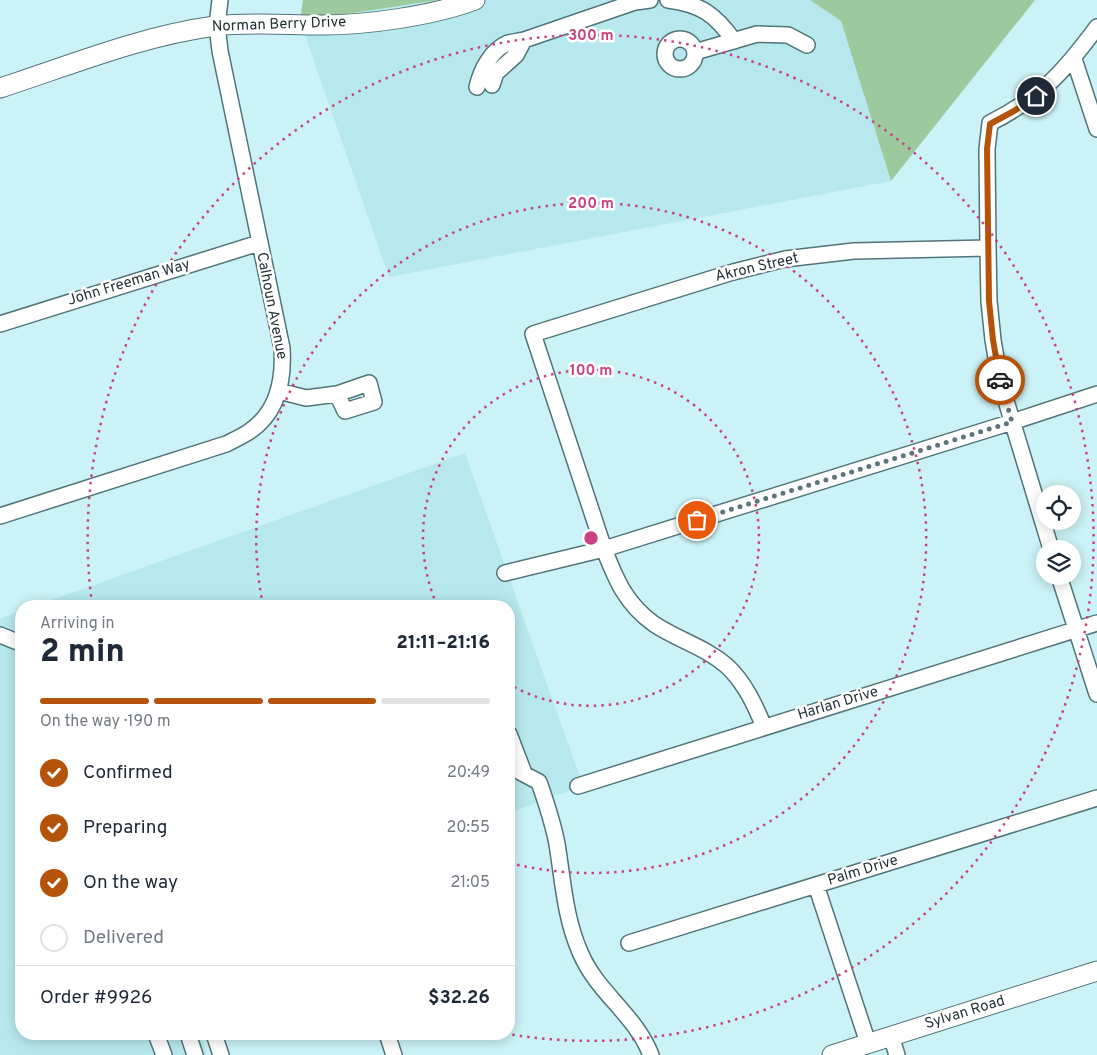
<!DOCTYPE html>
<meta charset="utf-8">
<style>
body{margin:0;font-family:Overpass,sans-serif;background:#f2f2f3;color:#1f2937;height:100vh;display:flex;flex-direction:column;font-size:19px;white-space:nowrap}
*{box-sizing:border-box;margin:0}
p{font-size:16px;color:#747a83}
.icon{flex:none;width:28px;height:28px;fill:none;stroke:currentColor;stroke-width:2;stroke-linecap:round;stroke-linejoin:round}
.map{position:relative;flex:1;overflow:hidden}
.panel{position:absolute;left:15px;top:600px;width:500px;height:440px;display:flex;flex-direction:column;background:#fff;border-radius:20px;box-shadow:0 2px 12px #0003}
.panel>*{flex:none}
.controls{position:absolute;left:1036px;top:485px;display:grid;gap:10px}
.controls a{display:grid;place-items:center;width:45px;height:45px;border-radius:50%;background:#fff;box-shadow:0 2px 12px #0003;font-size:25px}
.pin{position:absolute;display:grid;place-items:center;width:42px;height:42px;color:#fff;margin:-21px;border:2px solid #fff;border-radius:50%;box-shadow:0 1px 5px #0007}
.courier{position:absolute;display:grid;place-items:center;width:50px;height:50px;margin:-25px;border:4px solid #b45309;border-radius:50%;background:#fff;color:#222;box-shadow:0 1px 6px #0007}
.headline em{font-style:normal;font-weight:800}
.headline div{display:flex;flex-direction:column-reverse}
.headline{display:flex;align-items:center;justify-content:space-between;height:85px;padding:0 25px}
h1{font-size:32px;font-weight:800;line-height:38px}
.bar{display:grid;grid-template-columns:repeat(4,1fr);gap:8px 5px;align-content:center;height:60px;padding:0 25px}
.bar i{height:6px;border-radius:4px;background:#e0e1e3}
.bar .selected{background:#b45309}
.bar p{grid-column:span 4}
.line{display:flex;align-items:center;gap:12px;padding:0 25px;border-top:1px solid #e0e1e3}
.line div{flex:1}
ol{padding:0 25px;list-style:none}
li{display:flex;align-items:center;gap:15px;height:55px}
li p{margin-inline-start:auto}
li .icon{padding:5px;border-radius:50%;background:#b45309;color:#fff;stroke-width:4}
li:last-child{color:#747a83}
li i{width:28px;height:28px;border:2px solid #e0e1e3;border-radius:50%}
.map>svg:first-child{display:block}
.built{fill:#b7e8ed}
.green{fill:#9cc99d}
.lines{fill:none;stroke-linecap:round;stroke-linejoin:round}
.minor-casing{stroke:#517478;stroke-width:18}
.major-casing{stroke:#517478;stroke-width:21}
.minor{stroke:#fff;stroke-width:15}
.major{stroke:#fff;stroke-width:19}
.done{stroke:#5e7679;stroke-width:5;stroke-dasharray:0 9}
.route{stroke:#b45309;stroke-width:6}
.ring{fill:none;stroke:#ca4381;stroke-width:2.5;stroke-dasharray:2.5 5}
.labels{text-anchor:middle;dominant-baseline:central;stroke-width:5;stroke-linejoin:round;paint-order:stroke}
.street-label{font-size:15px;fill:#243335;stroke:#fff}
.centre{fill:#ca4381;stroke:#fff;stroke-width:2.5}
.ring-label{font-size:15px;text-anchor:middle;font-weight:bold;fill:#ca4381;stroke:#fff;stroke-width:5;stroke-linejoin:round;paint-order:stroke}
</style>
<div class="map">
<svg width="1097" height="1055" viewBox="0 0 1097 1055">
<rect width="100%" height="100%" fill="#cbf2f6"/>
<path class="built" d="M438,0H810L841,21L891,181L389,277L300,21Z
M465,453L583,786L509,813V606H35Z
M21,611V1034H200L207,1055H0V619Z"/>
<path class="green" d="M303,0H438L300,21Z
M810,0H1035L891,181L841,21Z"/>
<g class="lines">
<defs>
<path id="minor" d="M668,0C701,4 716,15 734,41
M665 54a15 15 0 1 1 30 0a15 15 0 1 1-30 0Z
M695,52L757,34L788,35L807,45
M1074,59L1097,129
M492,85L496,73L516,55L524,40
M477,87C481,70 491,50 508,43C513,42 519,41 524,40L635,2L650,0
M0,324L259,243
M279,391L306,398L337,394L345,411L374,402L369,383L337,394
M0,516L226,444C234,440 243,436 250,431C278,412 284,380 282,348L220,51L217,26L220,0
M1051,549L1000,381L993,340L989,301L988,248L987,149L990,123C1041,97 1063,73 1097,27
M505,573L604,549L1012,422L1097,394
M1059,576L1097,694
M0,635L20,643L21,645
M764,727C755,705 745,683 727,666C705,647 678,640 654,624C626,604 616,580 604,549L533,334L733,272L785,259L854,251L988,248
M509,734L524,773
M509,766L539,782C546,802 553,823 557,844C563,881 565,918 580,952C597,993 635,1014 651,1055
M578,786L1097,623
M816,885L868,1043
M629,943L1097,798
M156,1034L164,1055
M188,1034L195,1055
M214,1034L221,1055
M387,1034L394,1055
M891,1036L897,1055"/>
<path id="major" d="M0,88C71,65 141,36 215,26C250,22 286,25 322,25C367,25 432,16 475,0
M832,1055L1097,971"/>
</defs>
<use href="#minor" class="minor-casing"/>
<use href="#major" class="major-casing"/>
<use href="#minor" class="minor"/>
<use href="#major" class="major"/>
</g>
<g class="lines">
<path class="done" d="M697,520L1012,422L1000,380"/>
<path class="route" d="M1000,380L993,340L989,301L987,149L990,124L1014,111L1036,96"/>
</g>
<g class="ring">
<path d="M437 605A168 168 0 1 1 510 685"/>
<path d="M263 605A335 335 0 1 1 510 863"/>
<path d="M92 604A503 503 0 1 1 508 1034"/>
</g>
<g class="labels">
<g class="street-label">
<text transform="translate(279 25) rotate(-2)">Norman Berry Drive</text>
<text transform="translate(757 268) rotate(-13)">Akron Street</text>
<text transform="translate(129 283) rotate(-17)">John Freeman Way</text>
<text transform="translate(271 306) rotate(79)">Calhoun Avenue</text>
<text transform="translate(838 704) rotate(-17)">Harlan Drive</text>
<text transform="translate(863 871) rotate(-17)">Palm Drive</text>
<text transform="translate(965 1013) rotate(-17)">Sylvan Road</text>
</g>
</g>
<circle cx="591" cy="538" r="8" class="centre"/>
<g class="ring-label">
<text x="591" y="40">300 m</text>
<text x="591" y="208">200 m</text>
<text x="591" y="375">100 m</text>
</g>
</svg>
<div class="controls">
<a><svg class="icon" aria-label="locate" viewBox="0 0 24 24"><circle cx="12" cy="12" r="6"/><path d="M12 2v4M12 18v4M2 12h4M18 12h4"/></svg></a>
<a><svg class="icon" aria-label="layers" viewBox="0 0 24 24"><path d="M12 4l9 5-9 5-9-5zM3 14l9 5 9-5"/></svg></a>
</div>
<div class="pin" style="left:697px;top:520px;background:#ea580c"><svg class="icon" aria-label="bag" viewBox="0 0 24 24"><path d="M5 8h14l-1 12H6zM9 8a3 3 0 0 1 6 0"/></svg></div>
<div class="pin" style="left:1036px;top:96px;background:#1f2937"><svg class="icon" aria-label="home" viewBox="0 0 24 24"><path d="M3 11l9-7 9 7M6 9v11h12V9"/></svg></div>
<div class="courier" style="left:1000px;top:380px"><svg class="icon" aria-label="car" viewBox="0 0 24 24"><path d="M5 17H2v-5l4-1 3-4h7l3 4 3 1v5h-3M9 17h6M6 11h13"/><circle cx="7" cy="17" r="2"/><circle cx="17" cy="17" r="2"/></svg></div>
<section class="panel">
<div class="headline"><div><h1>2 min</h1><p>Arriving in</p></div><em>21:11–21:16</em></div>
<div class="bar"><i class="selected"></i><i class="selected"></i><i class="selected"></i><i></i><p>On the way · 190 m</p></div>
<ol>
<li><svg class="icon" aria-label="check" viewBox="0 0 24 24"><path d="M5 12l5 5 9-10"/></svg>Confirmed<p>20:49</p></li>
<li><svg class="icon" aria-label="check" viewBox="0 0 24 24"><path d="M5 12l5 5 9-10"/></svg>Preparing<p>20:55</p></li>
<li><svg class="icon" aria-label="check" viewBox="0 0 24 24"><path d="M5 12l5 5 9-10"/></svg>On the way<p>21:05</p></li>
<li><i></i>Delivered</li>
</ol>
<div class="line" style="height:65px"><div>Order #9926</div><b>$32.26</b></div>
</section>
</div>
